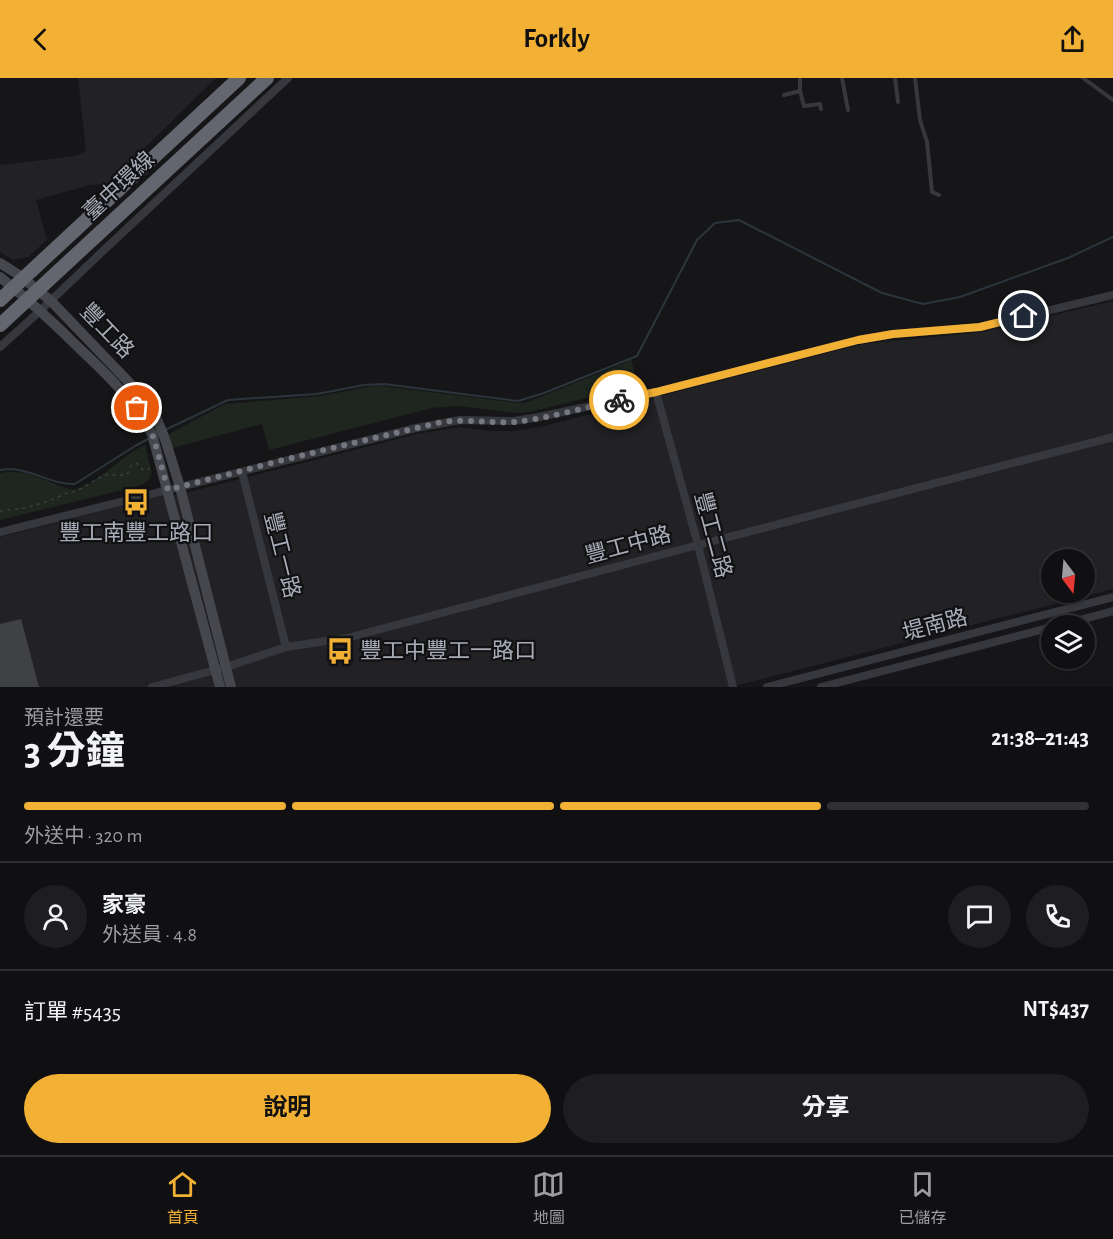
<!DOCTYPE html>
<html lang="zh-TW">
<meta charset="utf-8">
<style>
body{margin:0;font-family:"Alegreya Sans","Noto Sans TC",sans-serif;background:#1e1e20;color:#f1f3f6;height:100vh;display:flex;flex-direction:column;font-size:22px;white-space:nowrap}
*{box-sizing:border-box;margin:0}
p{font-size:20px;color:#9c9d9f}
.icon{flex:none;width:33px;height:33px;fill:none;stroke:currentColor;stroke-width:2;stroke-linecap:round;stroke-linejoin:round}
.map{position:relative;height:609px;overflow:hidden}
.side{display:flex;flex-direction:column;background:#101012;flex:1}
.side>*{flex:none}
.needle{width:39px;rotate:164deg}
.fabs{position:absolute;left:1041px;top:471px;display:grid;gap:12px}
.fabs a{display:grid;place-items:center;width:54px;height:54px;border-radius:50%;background:#101012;box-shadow:0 2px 4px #0004,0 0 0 2px #303032;font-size:30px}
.pin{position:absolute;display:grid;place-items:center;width:51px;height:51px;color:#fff;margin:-26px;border:3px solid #fff;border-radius:50%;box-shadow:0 2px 6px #0007}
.courier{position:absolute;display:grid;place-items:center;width:60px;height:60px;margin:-30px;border:4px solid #f2b134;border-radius:50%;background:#fff;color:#222;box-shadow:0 2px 8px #0007}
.overview em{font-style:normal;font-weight:700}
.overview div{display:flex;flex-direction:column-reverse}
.overview{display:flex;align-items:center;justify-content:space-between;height:102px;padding:0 24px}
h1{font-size:39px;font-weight:700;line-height:45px}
.bar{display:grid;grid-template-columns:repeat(4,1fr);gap:9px 6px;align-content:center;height:72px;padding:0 24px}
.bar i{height:8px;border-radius:4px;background:#303032}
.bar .selected{background:#f2b134}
.bar p{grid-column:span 4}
.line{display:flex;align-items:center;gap:15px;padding:0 24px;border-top:2px solid #303032}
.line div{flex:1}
.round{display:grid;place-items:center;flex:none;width:63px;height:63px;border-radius:32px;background:#1e1e20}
.action{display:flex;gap:12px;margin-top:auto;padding:12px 24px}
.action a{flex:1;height:69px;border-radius:36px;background:#f2b134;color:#111;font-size:24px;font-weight:700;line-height:69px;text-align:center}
.action a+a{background:#1e1e20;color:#f1f3f6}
header{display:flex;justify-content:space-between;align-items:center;height:78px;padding:0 24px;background:#f2b134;color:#111;font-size:27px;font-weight:700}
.tabs{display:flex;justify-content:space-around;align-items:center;height:84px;border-top:2px solid #303032;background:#101012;font-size:16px;color:#9c9d9f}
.tabs a{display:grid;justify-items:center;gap:3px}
.tabs .selected{color:#f2b134}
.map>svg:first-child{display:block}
.built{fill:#222225;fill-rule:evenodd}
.green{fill:#1e261f}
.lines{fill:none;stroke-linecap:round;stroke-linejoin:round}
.stream{stroke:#2c353c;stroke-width:2}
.building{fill:#404145}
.path{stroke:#3d3f44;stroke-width:1.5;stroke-dasharray:3 4.5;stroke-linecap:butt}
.lane{stroke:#37383d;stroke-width:4}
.street{stroke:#37383d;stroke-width:8}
.secondary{stroke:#45474d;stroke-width:10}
.highway-bridge{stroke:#63666e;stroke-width:14}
.done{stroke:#757880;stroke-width:6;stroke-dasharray:0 10.8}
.route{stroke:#f2b134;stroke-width:8}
.labels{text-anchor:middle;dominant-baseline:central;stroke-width:4.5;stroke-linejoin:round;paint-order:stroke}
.street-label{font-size:22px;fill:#a8adb8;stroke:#111113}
.poi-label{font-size:22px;fill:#a8adb8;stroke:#111113}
</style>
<header><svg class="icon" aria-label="back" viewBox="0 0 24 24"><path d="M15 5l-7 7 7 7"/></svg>Forkly<svg class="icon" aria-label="share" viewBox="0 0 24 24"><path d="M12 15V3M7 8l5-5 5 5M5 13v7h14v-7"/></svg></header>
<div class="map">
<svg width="1113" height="609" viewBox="0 0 1113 609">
<rect width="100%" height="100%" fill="#161618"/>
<path class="built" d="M78,0H216L108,106L90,107L36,122L47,162L28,179L13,182L0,174V87L75,78L86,73Z
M1113,223V511L731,609H0V459L157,419L181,416L417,356L460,349L489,353H514L540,349L863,266L982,254ZM1052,482H1084V514H1052Z"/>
<path class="green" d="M631,281L635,296L629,308L623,311L530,334L516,335L458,328L432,330L269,372L262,346L172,370L169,356L225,326L320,318L373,308H383L518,325H525L625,285Z
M145,367L152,395L148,403L139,408L0,442V395C25,389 49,405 72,412C99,406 120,378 145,367Z"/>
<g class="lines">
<path class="stream" d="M165,352L228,322L317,316L364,307L384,306L518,323L544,315L637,278L697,162L715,145L739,142L882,215L923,226L960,219L1068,180L1113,159
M0,392C27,387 49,407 75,406L135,368L150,360"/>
</g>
<path class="building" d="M21,541L39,609H0V546Z"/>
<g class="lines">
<path class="path" d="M0,433L25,430L49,423L67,415L77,413L104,397H127L131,388L135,385L138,386L143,392L150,391"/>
<path class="lane" d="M800,0V13L804,28L820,26L821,31
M842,0L848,32
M895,0L898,24
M915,0L920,42L927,64L932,114L939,117
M1083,0L1113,22
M784,17L800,13"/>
<path class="street" d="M0,269L41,232L105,171L288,0
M656,314L698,467L733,609
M242,394L286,569
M0,454L416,350L460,342L514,343L539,339L656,314L858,262L893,256L980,249L1113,217
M1058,548L1113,533
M152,609L226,589L286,569L347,560L698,467L1113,359
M767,609L1113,519
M821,609L1052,549"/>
<path class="secondary" d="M0,185L19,197L51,223L143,319L156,339L165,361L180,409L231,609
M0,199C29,222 54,245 80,271C110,299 131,320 152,356L220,609"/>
<path class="highway-bridge" d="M0,222L239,0
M0,247L267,0"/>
</g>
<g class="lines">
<path class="done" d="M137,330L152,356L155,365L168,412L287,381L442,344C466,341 489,345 513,344C547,341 586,329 619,322"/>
<path class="route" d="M619,322L656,314L858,262L893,256L980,249L1024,238"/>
</g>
<defs>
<symbol id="bus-bare" viewBox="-9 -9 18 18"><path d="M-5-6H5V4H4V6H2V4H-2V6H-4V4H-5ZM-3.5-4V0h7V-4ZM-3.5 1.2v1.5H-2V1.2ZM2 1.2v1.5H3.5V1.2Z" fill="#f2b134" stroke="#111113" stroke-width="2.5" paint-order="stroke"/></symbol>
</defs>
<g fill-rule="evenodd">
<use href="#bus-bare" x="117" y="405" width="38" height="38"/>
<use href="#bus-bare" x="321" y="554" width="38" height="38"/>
</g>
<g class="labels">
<g class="street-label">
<text transform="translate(119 108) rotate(-43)">臺中環線</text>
<text transform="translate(107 253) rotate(46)">豐工路</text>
<text transform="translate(713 457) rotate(75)">豐工二路</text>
<text transform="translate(628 467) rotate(-15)">豐工中路</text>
<text transform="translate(282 477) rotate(76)">豐工一路</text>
<text transform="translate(935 547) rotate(-15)">堤南路</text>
</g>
<g class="poi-label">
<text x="136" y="455">豐工南豐工路口</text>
<text x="360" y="573" text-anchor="start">豐工中豐工一路口</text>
</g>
</g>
</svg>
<div class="fabs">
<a><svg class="needle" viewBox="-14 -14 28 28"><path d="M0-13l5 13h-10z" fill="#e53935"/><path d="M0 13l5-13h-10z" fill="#9c9d9f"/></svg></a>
<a><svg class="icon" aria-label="layers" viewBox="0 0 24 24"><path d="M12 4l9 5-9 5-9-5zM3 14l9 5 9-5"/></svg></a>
</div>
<div class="pin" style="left:137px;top:330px;background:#ea580c"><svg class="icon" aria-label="bag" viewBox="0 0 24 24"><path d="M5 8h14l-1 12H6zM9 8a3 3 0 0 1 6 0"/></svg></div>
<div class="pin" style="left:1024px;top:238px;background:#1f2937"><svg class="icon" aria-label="home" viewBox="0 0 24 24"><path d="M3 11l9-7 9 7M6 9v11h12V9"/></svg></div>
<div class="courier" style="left:619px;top:322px"><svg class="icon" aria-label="bike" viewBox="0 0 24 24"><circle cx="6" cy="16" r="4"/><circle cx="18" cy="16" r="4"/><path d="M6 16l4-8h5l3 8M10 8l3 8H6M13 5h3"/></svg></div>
</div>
<section class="side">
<div class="overview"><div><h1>3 分鐘</h1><p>預計還要</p></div><em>21:38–21:43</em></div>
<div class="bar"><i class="selected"></i><i class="selected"></i><i class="selected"></i><i></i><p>外送中 · 320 m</p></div>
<div class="line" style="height:108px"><a class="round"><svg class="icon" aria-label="person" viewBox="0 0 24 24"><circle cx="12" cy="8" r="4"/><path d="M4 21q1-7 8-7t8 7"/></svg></a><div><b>家豪</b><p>外送員 · 4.8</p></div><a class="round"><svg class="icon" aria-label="chat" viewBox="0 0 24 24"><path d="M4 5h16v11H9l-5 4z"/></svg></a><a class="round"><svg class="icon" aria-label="phone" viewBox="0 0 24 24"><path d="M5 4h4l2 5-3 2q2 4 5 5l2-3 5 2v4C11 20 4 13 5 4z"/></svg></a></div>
<div class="line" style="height:78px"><div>訂單 #5435</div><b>NT$437</b></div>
<div class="action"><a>說明</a><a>分享</a></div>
</section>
<nav class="tabs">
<a class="selected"><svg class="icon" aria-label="home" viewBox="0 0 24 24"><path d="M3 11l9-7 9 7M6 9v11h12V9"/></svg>首頁</a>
<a><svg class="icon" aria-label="map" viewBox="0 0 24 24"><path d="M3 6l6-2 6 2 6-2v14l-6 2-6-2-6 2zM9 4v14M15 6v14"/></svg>地圖</a>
<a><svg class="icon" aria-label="saved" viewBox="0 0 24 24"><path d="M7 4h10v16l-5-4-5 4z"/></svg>已儲存</a>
</nav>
